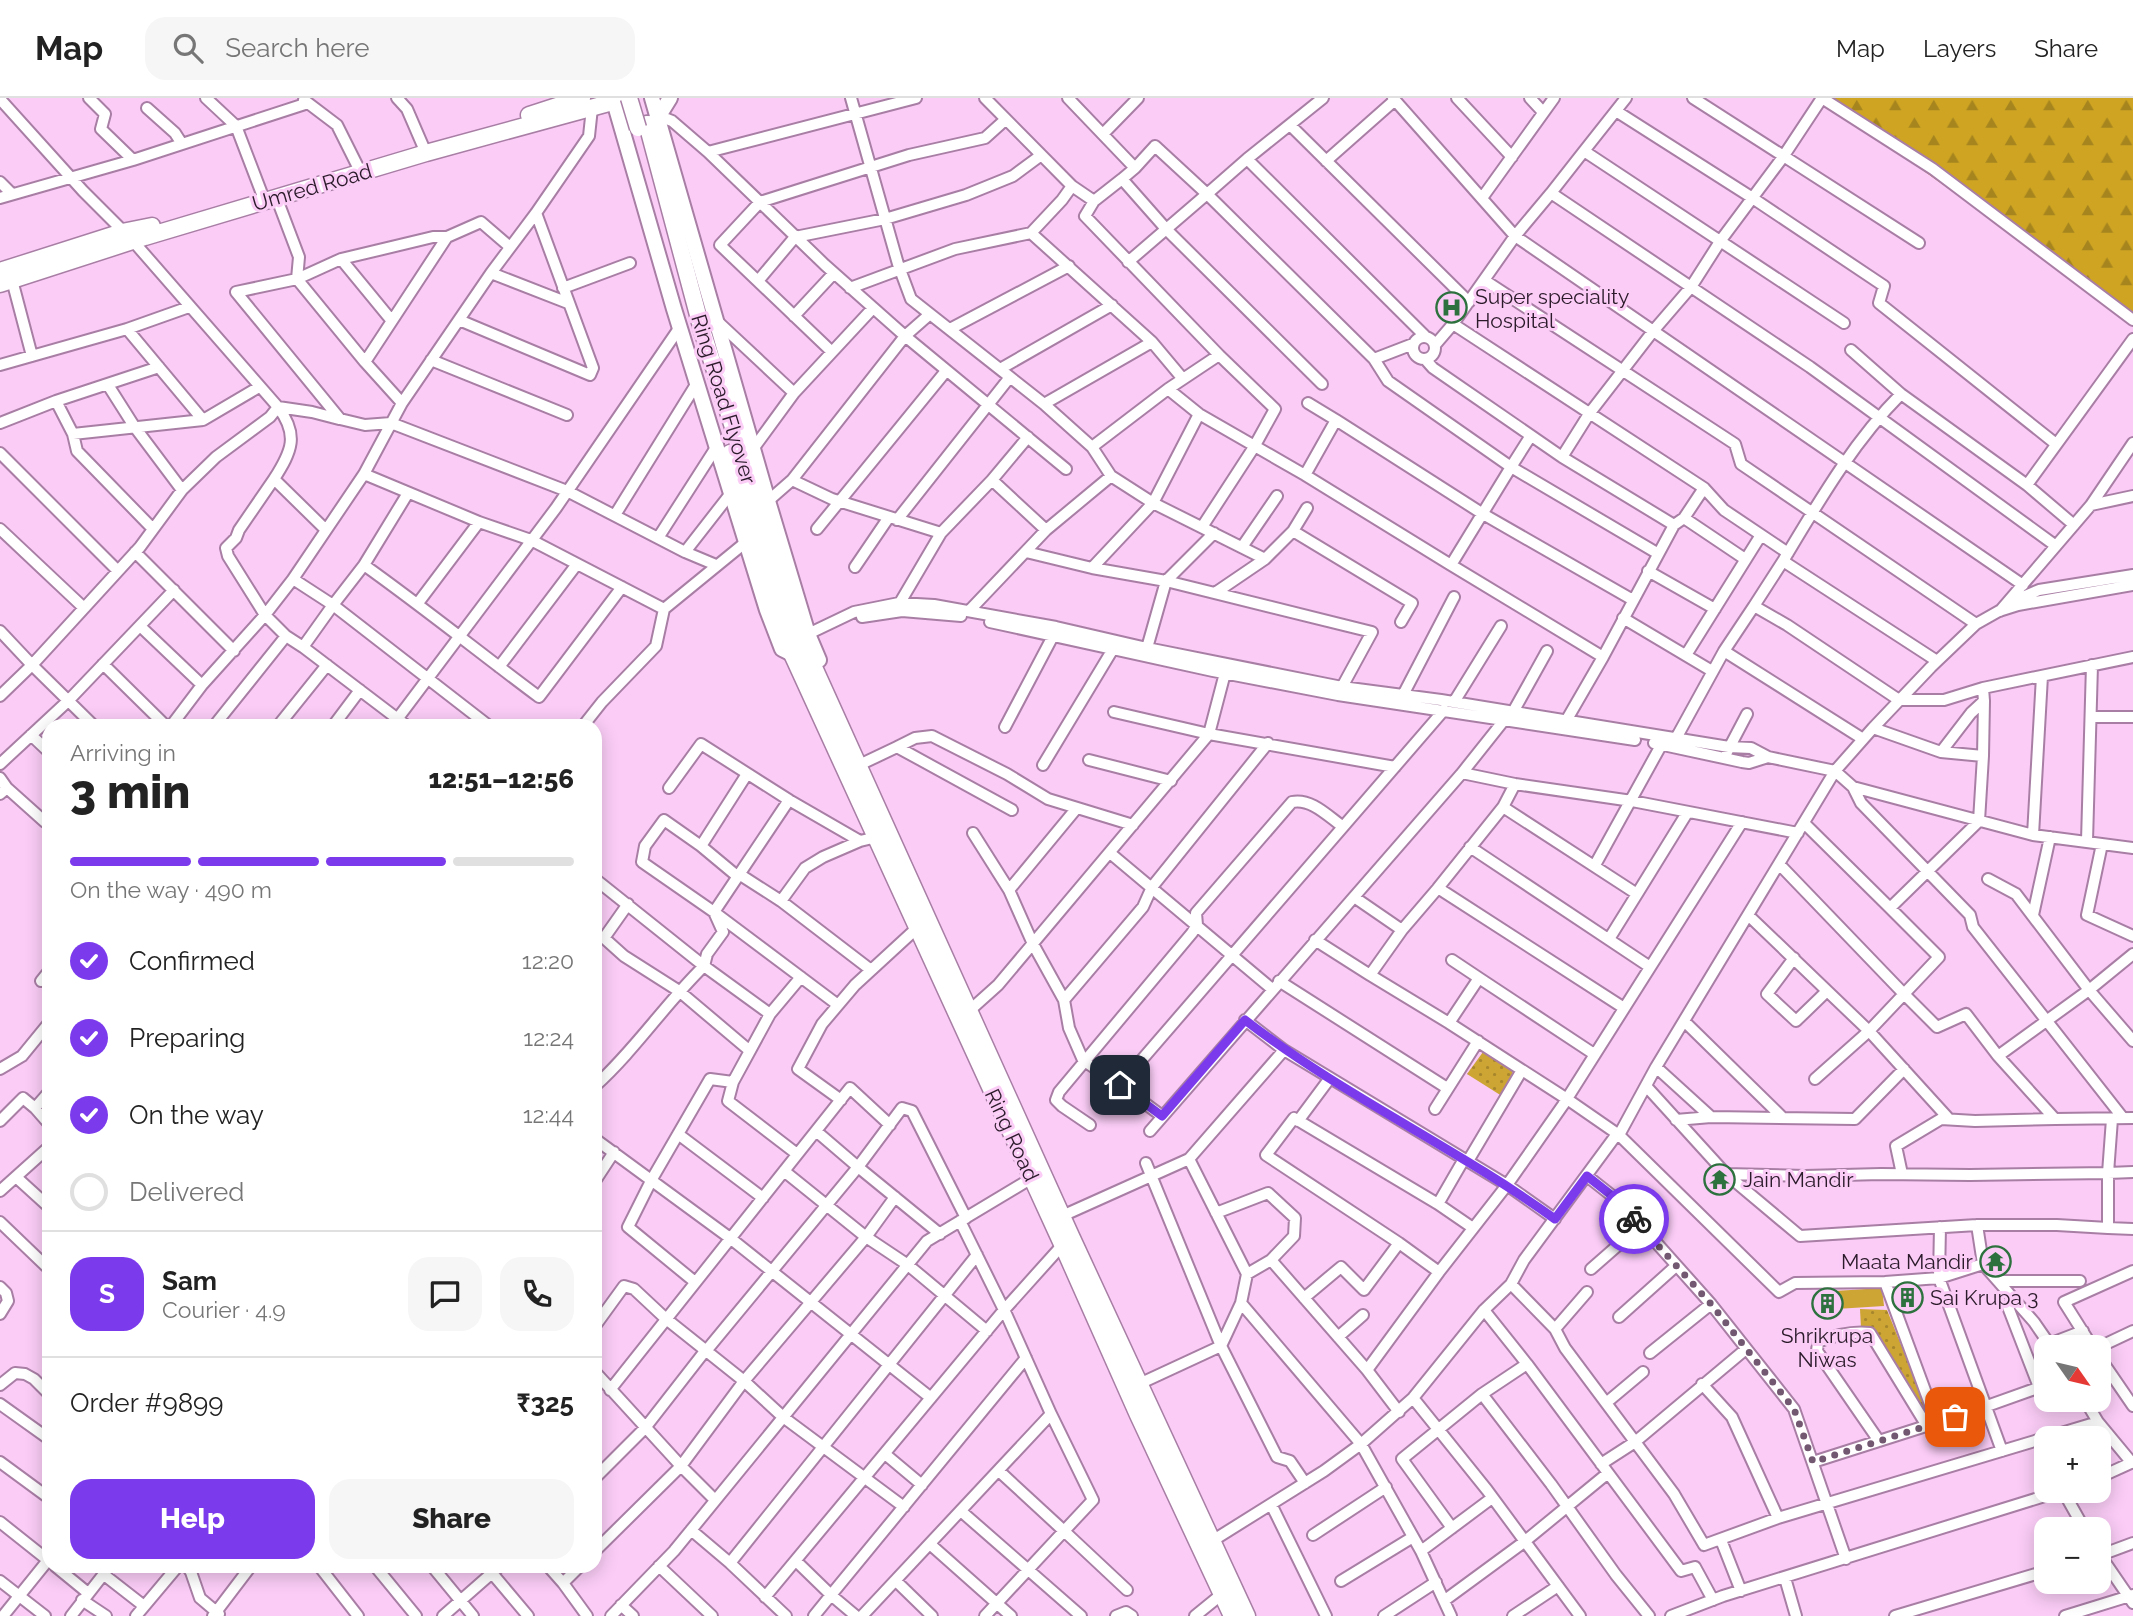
<!DOCTYPE html>
<meta charset="utf-8">
<style>
body{margin:0;font-family:Raleway,sans-serif;background:#f6f6f6;color:#222;height:100vh;display:flex;flex-direction:column;font-size:26px;white-space:nowrap}
*{box-sizing:border-box;margin:0}
p{font-size:23px;color:#767676}
.icon{flex:none;width:38px;height:38px;fill:none;stroke:currentColor;stroke-width:2;stroke-linecap:round;stroke-linejoin:round}
.map{position:relative;flex:1;overflow:hidden}
.drawer{position:absolute;left:42px;top:621px;width:560px;height:854px;display:flex;flex-direction:column;background:#fff;border-radius:21px;box-shadow:0 4px 18px #0003}
.drawer>*{flex:none}
.needle{width:46px;rotate:124deg}
.buttons{position:absolute;left:2034px;top:1237px;display:grid;gap:14px}
.buttons a{display:grid;place-items:center;width:77px;height:77px;border-radius:14px;background:#fff;box-shadow:0 4px 18px #0003;font-size:35px}
.pin{position:absolute;display:grid;place-items:center;width:60px;height:60px;color:#fff;margin:-30px;border-radius:14px;box-shadow:0 4px 10px #0006}
.courier{position:absolute;display:grid;place-items:center;width:70px;height:70px;margin:-35px;border:5px solid #7c3aed;border-radius:50%;background:#fff;color:#222;box-shadow:0 2px 9px #0007}
.overview em{font-style:normal;font-weight:800}
.overview div{display:flex;flex-direction:column-reverse}
.overview{display:flex;align-items:center;justify-content:space-between;height:119px;padding:0 28px}
h1{font-size:46px;font-weight:800;line-height:52px}
.bar{display:grid;grid-template-columns:repeat(4,1fr);gap:10px 7px;align-content:center;height:84px;padding:0 28px}
.bar i{height:9px;border-radius:5px;background:#e0e0e0}
.bar .active{background:#7c3aed}
.bar p{grid-column:span 4}
.line{display:flex;align-items:center;gap:18px;padding:0 28px;border-top:2px solid #e0e0e0}
.line div{flex:1}
.round{display:grid;place-items:center;flex:none;width:74px;height:74px;border-radius:21px;background:#f6f6f6}
ol{padding:0 28px;list-style:none}
li{display:flex;align-items:center;gap:21px;height:77px}
li p{margin-inline-start:auto}
li .icon{padding:7px;border-radius:50%;background:#7c3aed;color:#fff;stroke-width:4}
li:last-child{color:#767676}
li i{width:38px;height:38px;border:4px solid #e0e0e0;border-radius:50%}
.button{display:flex;gap:14px;margin-top:auto;padding:14px 28px}
.button a{flex:1;height:80px;border-radius:21px;background:#7c3aed;color:#fff;font-size:28px;font-weight:800;line-height:80px;text-align:center}
.button a+a{background:#f6f6f6;color:#222}
header{display:flex;align-items:center;gap:42px;box-sizing:border-box;height:98px;padding:0 35px;background:#fff;border-bottom:2px solid #e0e0e0}
header strong{font-size:33px}
nav{display:flex;gap:38px;margin-inline-start:auto;font-size:24px}
.search{width:490px;height:63px;background:#f6f6f6;display:flex;align-items:center;gap:18px;box-sizing:border-box;padding:0 24px;border-radius:21px;color:#767676;font-size:26px}
.map>svg:first-child{display:block}
.green{fill:#cda534}
.forest{fill:url(#forest-firs)}
.park{fill:url(#park-dots)}
.lines{fill:none;stroke-linecap:round;stroke-linejoin:round}
.minor-casing{stroke:#a87ea5;stroke-width:14}
.major-casing{stroke:#a87ea5;stroke-width:18}
.highway-casing{stroke:#a87ea5;stroke-width:19}
.minor{stroke:#fff;stroke-width:10}
.major{stroke:#fff;stroke-width:14}
.highway{stroke:#fff;stroke-width:16}
.highway-bridge-casing{stroke:#a87ea5;stroke-width:19;stroke-linecap:butt}
.highway-bridge{stroke:#fff;stroke-width:16}
.done{stroke:#735871;stroke-width:7;stroke-dasharray:0 12.6}
.route{stroke:#7c3aed;stroke-width:9}
.labels{text-anchor:middle;dominant-baseline:central;stroke-width:6;stroke-linejoin:round;paint-order:stroke}
.street-label{font-size:21px;fill:#2b1a2a;stroke:#faccf6}
.poi-label{font-size:21px;fill:#2b1a2a;stroke:#faccf6;text-anchor:start}
</style>
<header>
<strong>Map</strong>
<div class="search"><svg class="icon" aria-label="search" viewBox="0 0 24 24"><circle cx="10" cy="10" r="6"/><path d="M15 15l6 6"/></svg>Search here</div>
<nav><a>Map</a><a>Layers</a><a>Share</a></nav>
</header>
<div class="map">
<svg width="2133" height="1518" viewBox="0 0 2133 1518">
<defs>
<pattern id="forest-firs" width="22" height="20" patternUnits="userSpaceOnUse" patternTransform="scale(1.75)"><rect width="22" height="20" fill="#cea422"/><path d="M5 1l3.5 6h-7zM16 11l3.5 6h-7z" fill="#a7851e"/></pattern>
<pattern id="park-dots" width="8" height="8" patternUnits="userSpaceOnUse" patternTransform="scale(1.75)"><rect width="8" height="8" fill="#cda534"/><path d="M2 2h.1M6 6h.1" fill="none" stroke="#a7862c" stroke-width="1.8" stroke-linecap="round"/></pattern>
</defs>
<rect width="100%" height="100%" fill="#faccf6"/>
<path class="green" d="M1882,1190L1884,1208L1836,1211L1835,1193Z"/>
<path class="forest" d="M1822,0H2133V223Z"/>
<path class="park" d="M1483,954L1513,973L1505,1000L1467,976Z
M1860,1211L1887,1212L1925,1306L1923,1311L1918,1312L1861,1230Z"/>
<g class="lines">
<defs>
<path id="minor" d="M89,0L105,16L101,31L133,62
M206,0L236,28L262,96
M397,0L407,11L426,55
M851,0L898,166L911,201L1044,306L1092,349
M985,0L1072,88L1062,102L1031,135L1152,244L1044,306
M1068,0L1135,70L1122,81L1167,132L1322,286
M1323,0L1247,61L1207,96L1374,261
M1393,0L1515,138L2023,487
M1457,0L1512,59
M1530,0L1543,14
M1626,0L1584,53L1844,225
M1693,0L1919,145
M1822,0L1933,71L2133,222
M0,1L83,93L133,143L278,309C299,337 292,353 274,381L326,432
M304,2L337,27L358,69
M147,10L175,35L182,46
M1616,13L1751,99L1884,188L1879,205L2056,346
M621,27L667,21L672,23L708,54L825,167L905,238L1066,371
M1290,27L1469,204
M1103,36L1138,0
M708,54L916,0
M1247,61L1425,238
M1326,63L1395,2
M0,84L12,96
M1072,88L1094,103L1122,81
M1551,95L1584,53
M0,100L133,62L308,5
M1482,100L1554,0
M277,101L299,159L297,181L365,264
M1094,103L1085,118L1219,257L1168,291
M447,139H433L341,161L297,181L236,194L340,321L365,327L391,325L567,393L685,454L731,395
M341,161L392,223
M1128,164L1207,96L1155,48L1135,70
M491,175L568,205
M12,182L32,258
M1484,182L1735,346L1741,366L1976,526
M758,183L795,139L885,121L966,97L1013,78L1040,58
M563,190L630,165
M850,190L955,151L1031,135
M794,218L834,175
M459,222L590,277L593,270L536,115
M717,223L794,295
M1453,226L1704,390L1724,412L1788,455
M127,231L203,322
M950,231L1069,168
M1413 250a11 11 0 1 1 22 0a11 11 0 1 1-22 0Z
M1152,244L1183,281
M1435,247L1453,226L1515,138L1551,95L1810,269L2056,448
M1851,252L1901,296L2027,387L2133,241
M832,254L720,147L760,104L909,57L985,40L1005,22
M1425,261L1433,270L1562,359L1589,316L1654,232L1691,189L1721,142L1783,59L1822,0
M431,262L567,317
M0,267L127,231L189,209
M1000,271L1112,207
M1901,296C1853,344 1818,405 1783,463L1937,563
M56,303L73,336L203,322L259,289
M402,305L365,264L447,139L481,124L510,149
M1308,305L1336,322
M0,325L56,303L159,269
M73,336L77,353L153,431
M1530,339L1511,369L1657,455
M753,351L794,295L873,210
M0,355L118,473
M1562,359L1674,427
M364,376L479,424L531,442L664,511L656,548L602,604L583,628
M1305,377L1336,322L1483,416L1633,502
M1111,378L1153,405L1265,461
M792,382L905,238L930,216
M992,382L1028,339
M2027,387L2074,427
M182,392L216,359L270,319L278,309L312,314L339,321
M408,395L364,467L333,507L489,628
M768,403L792,382L832,401L941,435
M2091,407L2133,345
M1307,410L1293,433L1412,505L1401,524
M615,417L697,285
M1684,420L1745,461
M897,422L1010,279
M1202,429L1254,349L1275,311L1219,257
M0,431L84,510
M817,431L946,273
M658,440L717,348
M1242,449L1277,398
M135,454L234,553
M685,454L716,467
M1026,454L1092,470L1166,483L1372,534L1342,589
M1783,463L1754,508L1787,527L1899,602H1944L1983,590L2133,559
M364,467C423,509 480,555 539,599L622,489
M1451,467L1603,559L1566,623
M855,469L889,419
M1092,470L1153,405L1199,316
M1648,473L1715,511
M293,481L265,517L286,538L303,549
M1215,495L1265,461L1293,433
M418,505L479,424
M2018,507L2025,498L2039,492L2133,477
M898,508L941,435L992,382L1046,432
M664,511L746,444
M969,513L1046,432L1111,378L1092,349L1168,291L1199,316L1305,377L1451,467L1511,369L1388,283L1374,261L1413,246
M2000,513L2091,407L2133,398
M862,519L902,513L961,518
M1623,520L1712,573
M990,524L1213,573L1338,597L1635,642
M140,528L202,587
M0,533L32,567L0,598
M808,536L854,514L899,505L934,507L1056,529L1147,550L1342,589L1441,602L1729,649L1751,650L1768,659L1835,673L1853,689L2033,737L2133,750
M1147,550L1166,483L1214,435
M1724,553L1754,508
M1686,557L1761,437
M1603,559L1674,427L1684,420L1704,390
M103,566L166,628
M499,569L577,466
M1983,590L1984,603L1971,615L1941,654L1983,658L1979,723L1890,810L1939,859L1904,896L1937,929L1966,916L1998,958
M1403,597L1454,499
M1454,604L1501,528
M1114,614L1209,636L1395,669
M1513,614L1547,553
M2091,619H2133
M94,628L32,567L140,449L182,392L134,328L108,287
M171,628L202,587L265,517L228,458L226,450L236,440L239,432L274,381
M214,628L286,538
M278,628L327,567
M333,628L360,592
M392,628L556,410L680,229
M407,628L303,549L333,507L293,481L364,376L402,305L491,175L536,115L589,38L592,10
M1005,629L1053,538
M1873,630L1941,654
M31,637L49,654
M1674,644L1724,553L1863,641
M1654,645L1742,664L1749,665L1768,659
M897,649L915,640L932,638L1007,676L1048,701L1133,727
M1727,654L1747,616
M1983,658L1984,603
M1089,662L1171,683
M0,666L68,603L174,492
M1043,667L1113,551
M857,668L897,649L1012,712
M1462,675L1515,686L1632,703L1798,735
M0,680L7,690L0,696
M1515,686L1503,709L1438,790L1624,910
M1853,689L1861,705L1970,817L1973,829L2123,1020
M7,690L45,724
M669,690L701,646L789,702
M1503,709L1637,796L1687,715
M1804,725L1890,810
M973,735L1009,792L1033,846L1064,902L1143,809L1152,789L1268,645
M2033,737L2042,578
M2087,743L2092,567
M2102,746L2087,817L2133,838
M1470,749L1650,869
M1110,755L1272,891
M1779,766L1904,896L1869,933L1815,981
M1595,767L1664,642
M739,776L781,803L871,872
M737,778L701,748L747,676
M595,781L704,868C665,906 635,952 595,988
M1988,781L2016,796L2089,892L2133,943
M1009,792L1076,711
M781,803L805,770L823,759L860,743
M628,806L604,840L624,858L679,893L750,953
M1748,817L1869,933L1949,1021
M2033,817L2050,739
M1402,832L1438,790
M1609,841L1637,796
M1315,842L1370,877L1402,832L1354,799
M1794,860L1767,896L1796,923L1827,893
M1452,862L1479,880
M1370,877L1449,925
M41,883L49,873
M1279,883L1447,990
M1064,902L1069,930L1083,962L1120,987
M838,907L714,814L789,702L860,743L881,738
M969,913L998,887L1209,636L1225,575
M770,916L801,879
M1245,922L1284,952
M1684,923L1782,1019
M1594,956L1479,880L1449,925L1567,1001L1619,1037L1779,1194L1795,1185L1885,1184L1939,1180L1983,1166L1977,1127H2057L2108,1130V1075L2133,1074
M1656,969L1711,1019L1855,1021L1904,971
M0,971L22,958L49,925
M733,984L728,1003L797,1056
M1646,988L1726,1076L1800,1138L1977,1127
M49,994L35,1010L49,1026
M841,1002L798,971L822,926L855,887L917,830
M1435,1011L1478,943
M1162,1018L1120,987L1444,612
M2055,1021L2133,1020
M1676,1022L1711,1019
M0,1023L23,1000L35,1010
M1298,1023L1330,980
M1090,1027L1062,1008L1056,1002L1059,994L1192,835L1197,827L1196,815L1292,704C1311,700 1328,718 1342,728
M1150,1033L1462,675L1505,621
M678,1036L763,1100
M595,1041L730,1140L931,1300
M1468,1063L1522,972
M1146,1065L1221,1248L1277,1359L1290,1363L1305,1385
M784,1073L866,1139L895,1099
M1726,1076L1805,1078L1881,1076L1970,1077L2108,1075L2112,1021
M1902,1076L1896,1048L1941,1021L1975,1023L2055,1021L1998,958L2089,892L2133,856
M1587,1078L1620,1104L1711,1206L1794,1311L1846,1461
M16,1079L49,1109
M595,1083L614,1054
M0,1093L49,1049
M1438,1106L1473,1130
M1216,1115L1268,1095L1295,1120L1294,1138L1271,1162
M1062,1118L1189,1061L1284,952L1507,1087L1555,1121
M0,1124L49,1171
M1940,1129L1939,1180L2002,1353
M2108,1130L2133,1131
M940,1136L858,1069L902,1010L912,1013L966,1120
M1399,1145L1439,1174
M1983,1166L2034,1224L2052,1250
M1591,1171L1640,1128
M1247,1176L1271,1162L1367,1272
M1998,1183H2080
M695,1184L628,1129L652,1081L710,981L733,984L770,916L704,868L707,856L723,834L714,814L642,764L645,748L664,722L701,748
M1885,1184L1937,1325
M1511,1186L1555,1231L1565,1250L1674,1396L1704,1447L1778,1420L2098,1324
M0,1189L6,1195L8,1203L0,1216
M1304,1200L1341,1169L1364,1192L1399,1145L1266,1057L1294,1020L1438,1106L1464,1061
M2014,1202L2008,1209L2039,1289
M1241,1205L1361,1346L1421,1453L1451,1518
M1484,1212L1527,1266L1482,1296L1551,1386L1616,1477L1649,1518
M1619,1219L1676,1168
M595,1228L624,1188L634,1191L665,1220L744,1283L783,1319L904,1409
M1555,1231L1587,1194
M1338,1239L1363,1217
M2049,1246L2083,1233
M2093,1250L2064,1204L2133,1173
M2097,1250L2133,1233
M706,1253L858,1069L816,1033
M1650,1255L1711,1206
M2098,1257L2133,1308
M1527,1266L1681,1473L1695,1469L1713,1502
M595,1274L681,1368L715,1402
M1139,1286L1221,1248L1241,1205L1247,1176L1189,1061
M1702,1286L1732,1319L1778,1420
M0,1287L15,1275L25,1276L34,1281L49,1296
M610,1292L850,990L890,1027
M1413,1300L1487,1392L1580,1518
M2085,1302L2098,1324L2132,1365
M1606,1305L1643,1274
M0,1306L49,1341
M1399,1314L1367,1272L1439,1174L1507,1087L1563,1007L1742,724
M1879,1343L1817,1253L1818,1244C1835,1237 1852,1233 1870,1235L1927,1328
M885,1356L922,1387
M0,1364L49,1400
M1813,1364L1973,1313L2046,1287
M1601,1366L1635,1344L1746,1251
M999,1373L1064,1433L1093,1402L1051,1316
M595,1380L645,1330L705,1253
M2098,1380L2133,1364
M2063,1393L2085,1432
M1271,1406L1326,1518
M962,1414L1081,1518
M0,1424L49,1463
M1452,1430L1402,1361L1482,1296
M691,1432L730,1465L786,1518
M1313,1437L1386,1389
M1721,1442L1741,1493
M1212,1443L1324,1373L1361,1346L1413,1300L1484,1212L1511,1186L1524,1162L1614,1040L1619,1037L1656,969L1835,673L1873,630L1931,569L1976,526L1999,513L2018,507L2133,487
M931,1447L1011,1518
M595,1453L681,1368L744,1283L866,1139L908,1167L987,1233
M1421,1453L1492,1400
M2098,1454L2133,1505
M2098,1458L2133,1445
M796,1463L831,1497L1026,1260
M730,1465L977,1157
M55,1468L88,1495
M187,1468L191,1474L200,1500L219,1516
M319,1468L358,1518
M375,1468L416,1518
M432,1468L473,1518
M486,1468L528,1518
M548,1468L563,1485
M580,1468L563,1485L587,1518
M659,1468L712,1518
M103,1476L144,1508
M1785,1480L1796,1518
M0,1483L45,1518
M896,1483L932,1518
M1341,1483L1413,1439
M765,1499L1004,1212L1066,1143
M82,1502L106,1518
M1445,1502L1524,1444L1608,1375
M621,1507L633,1518
M3,1518L49,1461
M71,1518L110,1468
M136,1518L178,1468
M213,1518L251,1468
M443,1518L500,1468
M611,1518L674,1453L927,1143L1032,1080
M814,1518L831,1497L856,1518
M862,1518L1051,1316L1007,1218L960,1123
M985,1518L1064,1433L1127,1492
M1116,1518L1126,1514L1132,1518
M1195,1518L1222,1496
M1384,1518L1436,1484
M1513,1518L1558,1488
M1671,1518L1723,1498L2061,1393
M1895,1518L2046,1473
M2065,1518L2133,1497"/>
<path id="major" d="M613,0L674,211L767,512L782,551L792,556
M652,0L768,403L808,536L819,562
M657,21L670,0"/>
<path id="highway" d="M529,17L582,0
M647,26L702,232L799,536L1071,1138L1247,1518
M0,173L122,134L152,128
M0,186L145,139L426,55L627,0
M730,355L792,556L1062,1146L1138,1317L1232,1518"/>
</defs>
<use href="#minor" class="minor-casing"/>
<use href="#major" class="major-casing"/>
<use href="#highway" class="highway-casing"/>
<use href="#minor" class="minor"/>
<use href="#major" class="major"/>
<use href="#highway" class="highway"/>
<defs>
<path id="highway-bridge" d="M629,0L638,30"/>
</defs>
<use href="#highway-bridge" class="highway-bridge-casing"/>
<use href="#highway-bridge" class="highway-bridge"/>
</g>
<g class="lines">
<path class="done" d="M1634,1121L1711,1206L1794,1311L1813,1364L1955,1319"/>
<path class="route" d="M1120,987L1162,1018L1245,922C1342,997 1455,1049 1555,1121L1587,1078L1620,1104L1634,1121"/>
</g>
<defs>
<symbol id="hospital-ring" viewBox="-11 -11 22 22"><circle r="9.5" fill="#faccf6" stroke="#2d723e" stroke-width="1.5"/><path d="M-5-5h3v3.5h4V-5h3V5h-3V1.5h-4V5h-3Z" fill="#2d723e"/></symbol>
<symbol id="temple-ring" viewBox="-11 -11 22 22"><circle r="9.5" fill="#faccf6" stroke="#2d723e" stroke-width="1.5"/><path d="M0-6L5-2H3V0L6.5 2.5H4V6H1.5V3h-3V6H-4V2.5H-6.5L-3 0V-2H-5Z" fill="#2d723e"/></symbol>
<symbol id="building-ring" viewBox="-11 -11 22 22"><circle r="9.5" fill="#faccf6" stroke="#2d723e" stroke-width="1.5"/><path d="M-4-6H4V6H1V3H-1V6H-4ZM-2.5-4.3h1.7v1.8h-1.7ZM.8-4.3h1.7v1.8H.8ZM-2.5-1h1.7V.8h-1.7ZM.8-1h1.7V.8H.8Z" fill="#2d723e"/></symbol>
</defs>
<g fill-rule="evenodd">
<use href="#hospital-ring" x="1434" y="192" width="35" height="35"/>
<use href="#temple-ring" x="1702" y="1064" width="35" height="35"/>
<use href="#temple-ring" x="1978" y="1146" width="35" height="35"/>
<use href="#building-ring" x="1890" y="1182" width="35" height="35"/>
<use href="#building-ring" x="1810" y="1188" width="35" height="35"/>
</g>
<g class="labels">
<g class="street-label">
<text transform="translate(312 89) rotate(-16)">Umred Road</text>
<text transform="translate(724 301) rotate(73)">Ring Road Flyover</text>
<text transform="translate(1012 1037) rotate(65)">Ring Road</text>
</g>
<g class="poi-label">
<text x="1475" y="198">Super speciality<tspan x="1475" dy="24">Hospital</tspan></text>
<text x="1743" y="1081">Jain Mandir</text>
<text x="1973" y="1163" text-anchor="end">Maata Mandir</text>
<text x="1930" y="1199">Sai Krupa 3</text>
<text x="1827" y="1237" text-anchor="middle">Shrikrupa<tspan x="1827" dy="24">Niwas</tspan></text>
</g>
</g>
</svg>
<div class="buttons">
<a><svg class="needle" viewBox="-14 -14 28 28"><path d="M0-13l5 13h-10z" fill="#e53935"/><path d="M0 13l5-13h-10z" fill="#767676"/></svg></a>
<a>+</a>
<a>−</a>
</div>
<div class="pin" style="left:1955px;top:1319px;background:#ea580c"><svg class="icon" aria-label="bag" viewBox="0 0 24 24"><path d="M5 8h14l-1 12H6zM9 8a3 3 0 0 1 6 0"/></svg></div>
<div class="pin" style="left:1120px;top:987px;background:#1f2937"><svg class="icon" aria-label="home" viewBox="0 0 24 24"><path d="M3 11l9-7 9 7M6 9v11h12V9"/></svg></div>
<div class="courier" style="left:1634px;top:1121px"><svg class="icon" aria-label="bike" viewBox="0 0 24 24"><circle cx="6" cy="16" r="4"/><circle cx="18" cy="16" r="4"/><path d="M6 16l4-8h5l3 8M10 8l3 8H6M13 5h3"/></svg></div>
<section class="drawer">
<div class="overview"><div><h1>3 min</h1><p>Arriving in</p></div><em>12:51–12:56</em></div>
<div class="bar"><i class="active"></i><i class="active"></i><i class="active"></i><i></i><p>On the way · 490 m</p></div>
<ol>
<li><svg class="icon" aria-label="check" viewBox="0 0 24 24"><path d="M5 12l5 5 9-10"/></svg>Confirmed<p>12:20</p></li>
<li><svg class="icon" aria-label="check" viewBox="0 0 24 24"><path d="M5 12l5 5 9-10"/></svg>Preparing<p>12:24</p></li>
<li><svg class="icon" aria-label="check" viewBox="0 0 24 24"><path d="M5 12l5 5 9-10"/></svg>On the way<p>12:44</p></li>
<li><i></i>Delivered</li>
</ol>
<div class="line" style="height:126px"><b class="round" style="background:#7c3aed;color:#fff">S</b><div><b>Sam</b><p>Courier · 4.9</p></div><a class="round"><svg class="icon" aria-label="chat" viewBox="0 0 24 24"><path d="M4 5h16v11H9l-5 4z"/></svg></a><a class="round"><svg class="icon" aria-label="phone" viewBox="0 0 24 24"><path d="M5 4h4l2 5-3 2q2 4 5 5l2-3 5 2v4C11 20 4 13 5 4z"/></svg></a></div>
<div class="line" style="height:91px"><div>Order #9899</div><b>₹325</b></div>
<div class="button"><a>Help</a><a>Share</a></div>
</section>
</div>
